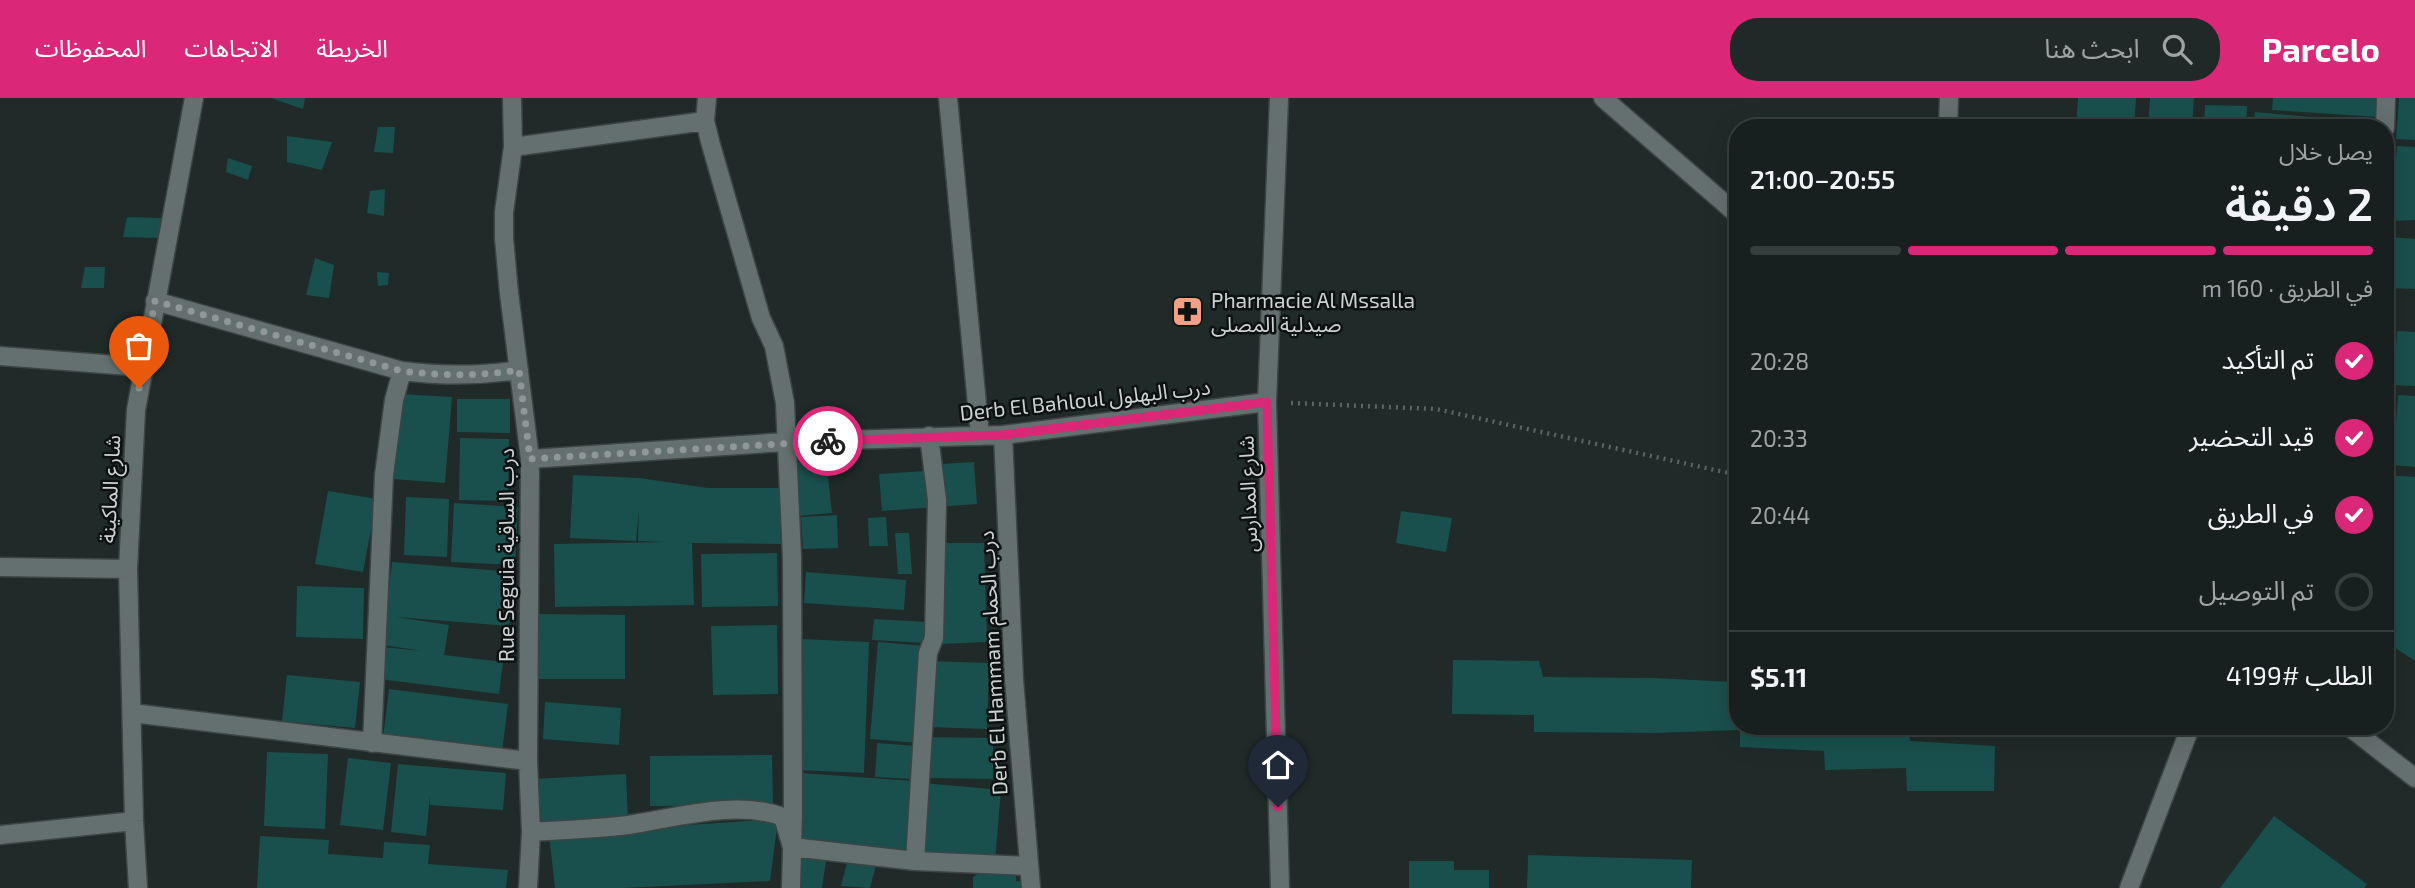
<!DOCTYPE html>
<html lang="ar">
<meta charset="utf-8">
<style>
body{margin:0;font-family:"Exo 2","Noto Sans Arabic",sans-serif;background:#202828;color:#f1f3f6;direction:rtl;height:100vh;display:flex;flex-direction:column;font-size:26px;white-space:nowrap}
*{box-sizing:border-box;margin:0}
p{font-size:23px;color:#9ea3a4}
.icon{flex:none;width:38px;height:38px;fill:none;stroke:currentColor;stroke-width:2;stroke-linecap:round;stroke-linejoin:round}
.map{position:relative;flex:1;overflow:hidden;direction:ltr}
.sheet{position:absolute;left:1729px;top:21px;width:665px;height:616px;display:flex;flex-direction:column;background:#17201f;border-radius:28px;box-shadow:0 7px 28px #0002,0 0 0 2px #363e3d;direction:rtl}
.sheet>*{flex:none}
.pin{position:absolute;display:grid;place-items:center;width:60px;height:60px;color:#fff;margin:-72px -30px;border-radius:50% 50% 50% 0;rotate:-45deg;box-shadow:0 0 7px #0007}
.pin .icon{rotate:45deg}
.courier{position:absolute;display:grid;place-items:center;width:70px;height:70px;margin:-35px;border:5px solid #db2777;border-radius:50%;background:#fff;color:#222;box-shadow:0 2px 9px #0007}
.head em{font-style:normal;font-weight:600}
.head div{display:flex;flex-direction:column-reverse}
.head{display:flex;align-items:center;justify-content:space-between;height:119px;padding:0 21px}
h1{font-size:46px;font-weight:600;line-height:52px}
.bar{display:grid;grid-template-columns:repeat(4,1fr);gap:10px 7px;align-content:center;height:84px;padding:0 21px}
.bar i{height:9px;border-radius:5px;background:#363e3d}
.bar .current{background:#db2777}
.bar p{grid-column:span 4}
.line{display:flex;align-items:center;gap:18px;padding:0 21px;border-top:2px solid #363e3d}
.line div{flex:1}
ol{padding:0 21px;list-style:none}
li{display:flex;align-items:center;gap:21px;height:77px}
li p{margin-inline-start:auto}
li .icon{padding:7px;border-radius:50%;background:#db2777;color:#fff;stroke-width:4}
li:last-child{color:#9ea3a4}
li i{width:38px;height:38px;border:4px solid #363e3d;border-radius:50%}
header{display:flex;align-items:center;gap:42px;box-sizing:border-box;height:98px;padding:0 35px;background:#db2777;color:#fff}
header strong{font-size:33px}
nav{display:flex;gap:38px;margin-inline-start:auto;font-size:24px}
.search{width:490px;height:63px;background:#202828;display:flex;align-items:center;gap:18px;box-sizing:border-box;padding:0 24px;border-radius:28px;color:#9ea3a4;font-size:26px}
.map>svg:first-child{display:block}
.building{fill:#19504d}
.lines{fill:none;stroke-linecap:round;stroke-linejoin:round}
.minor-casing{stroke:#3c4444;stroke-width:21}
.path{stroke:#5b6564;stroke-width:4.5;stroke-dasharray:2 5;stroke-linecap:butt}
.minor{stroke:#64706f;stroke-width:18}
.done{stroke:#8f9897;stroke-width:7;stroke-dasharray:0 12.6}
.route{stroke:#db2777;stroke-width:9}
.labels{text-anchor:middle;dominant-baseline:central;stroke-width:5;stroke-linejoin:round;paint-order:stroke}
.poi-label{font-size:21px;fill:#ccd3d2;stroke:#0d1111;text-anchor:start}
.street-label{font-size:21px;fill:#ccd3d2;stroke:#0d1111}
</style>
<header>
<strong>Parcelo</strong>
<div class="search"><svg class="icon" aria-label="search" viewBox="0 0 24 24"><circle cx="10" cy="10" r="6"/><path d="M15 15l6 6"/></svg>ابحث هنا</div>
<nav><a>الخريطة</a><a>الاتجاهات</a><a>المحفوظات</a></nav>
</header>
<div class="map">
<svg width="2415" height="790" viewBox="0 0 2415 790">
<rect width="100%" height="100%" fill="#1f2a29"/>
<path class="building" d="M271,0H305L303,11Z
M2078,0H2136L2134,30H2076Z
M2150,0H2194L2192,30H2148Z
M2273,0H2379L2378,19L2272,12Z
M2399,0H2415V42L2396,41Z
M2205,7L2247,8L2246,30H2204Z
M2255,14L2374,25V30H2253Z
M378,29H395L393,55L374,54Z
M287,38L332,44L322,72L287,64Z
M2397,48L2415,49V122L2392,123Z
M228,60L252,68L248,82L226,74Z
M385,91L384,118L367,115L370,93Z
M127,119L162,120L159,140L123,139Z
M2391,139L2415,141V191L2389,190Z
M315,160L334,167L329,200L306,197Z
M85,169H105L104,190H81Z
M377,174L389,175L388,187L378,188Z
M2397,233L2415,234V288L2394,287Z
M126,238L139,239L135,256L122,254Z
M399,296L452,299L445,385L393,381Z
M2398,297L2415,298V369L2393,367Z
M457,301H510V335L457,334Z
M460,340L509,341L508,403L459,402Z
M826,361L832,415L798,418L793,364Z
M974,364L977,406L882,413L879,376L925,373V367Z
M573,377L639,380L708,390H780L781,446L692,445L694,507L555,509L554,446L666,444L638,443L639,411L636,443L570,440Z
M2387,377L2415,379V563L2385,543Z
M328,393L377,401L363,474L315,466Z
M406,399L449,401L447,459L404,457Z
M454,405L518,409L515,467L451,464Z
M1401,413L1452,420L1446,454L1396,445Z
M837,417L838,450L803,451L801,419Z
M886,419L888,448H869L868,420Z
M895,435H909L912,476H898Z
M939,445H984L987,544L938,546Z
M777,455L778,508L702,509L701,456Z
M392,464L514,474L509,528L396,519L449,527L444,557L503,564L499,596L379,581L382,549L422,553L383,547Z
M806,474L906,482L904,512L804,505Z
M297,488L364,490L363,541L296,539Z
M537,516L625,517V581H536Z
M874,521L928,524L927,545L872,542Z
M777,527L778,596L713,597L711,528Z
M801,541L869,544L864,675L797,672Z
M878,544L926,548L918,645L870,641Z
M1453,562L1539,563L1543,579L1654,580L1733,584L1735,603H1738V628H1909L1910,643L1995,648L1994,693H1907L1906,670L1825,672L1824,653L1740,649V632L1653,635L1534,634V617L1452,616Z
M929,563L989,565L987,631L927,629Z
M287,577L360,584L355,630L282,623Z
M389,591L508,606L502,654L383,640Z
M545,604L621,610L619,647L543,641Z
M925,639L993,640V681L924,680Z
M877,645L916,648L914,681L875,679Z
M267,654L328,656L325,731L264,728Z
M772,657L773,707L650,708V658Z
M348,660L391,665L383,732L340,727Z
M398,666L506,675L503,712L430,707V698L426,738L391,734Z
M801,675L913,683L908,752L797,744Z
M626,676L628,721L537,727L534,681Z
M924,685L1001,692L995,763L918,756Z
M2274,718L2367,786L2364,790H2220Z
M778,721L770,783L623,790H555L549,736Z
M260,738L329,742L328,756L383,760L384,744L430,747L428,766L508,772L506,790H257Z
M803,753L827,756L822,790H798Z
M1528,757L1692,762L1691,790H1527Z
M848,760L876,767L870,790L841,788Z
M1409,763H1454V772H1489V790H1409Z
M984,772L1016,773V783L1031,784V790H973V779Z"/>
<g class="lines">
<defs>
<path id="minor" d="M512,0L513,49L504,114V140L509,195L530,361L528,663L531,734L528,790
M707,0L705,23L711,47L761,220L774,248L785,305L792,459L793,714L791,790
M948,0L980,338
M1279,0L1267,304L1280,790
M1603,0L1738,117
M1948,30L1949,0
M2385,30L2386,0
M513,49L705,23
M155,203L402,273C442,278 480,278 519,272
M0,258L142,269
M1003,337L1014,581L1031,790
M530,361L785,344L1003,337L1267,304
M0,469L128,471
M132,615L528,663
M2348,628L2415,680
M372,645L384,377L394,302L402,273
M531,734C563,732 596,731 628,727C676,720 736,701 783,719L792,749L915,763L1028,768
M0,737L134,723
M915,763L927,569L928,555L934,540L937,402L929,338
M138,790L134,723L128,471L136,312L194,0
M2129,790L2188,635V628"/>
</defs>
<use href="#minor" class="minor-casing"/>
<path class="path" d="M1291,305L1436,311L1738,377"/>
<use href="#minor" class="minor"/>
</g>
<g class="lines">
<path class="done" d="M139,290L155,203L402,273C442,278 480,278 519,272L530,361L828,343"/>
<path class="route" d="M828,343L1003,337L1267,304L1278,709"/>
</g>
<defs>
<symbol id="pharmacy-square" viewBox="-11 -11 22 22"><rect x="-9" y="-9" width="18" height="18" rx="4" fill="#f39f82" stroke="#0d1111"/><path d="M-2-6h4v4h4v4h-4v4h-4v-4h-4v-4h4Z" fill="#111"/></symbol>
</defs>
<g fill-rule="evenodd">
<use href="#pharmacy-square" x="1170" y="196" width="35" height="35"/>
</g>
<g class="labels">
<g class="poi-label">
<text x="1211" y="201">Pharmacie Al Mssalla<tspan x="1211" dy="24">صيدلية المصلى</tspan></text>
</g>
<g class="street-label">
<text transform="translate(1085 301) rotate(-6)">Derb El Bahloul درب البهلول</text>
<text transform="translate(109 391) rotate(-87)">شارع الماكينة</text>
<text transform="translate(1247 396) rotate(-92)">شارع المدارس</text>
<text transform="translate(505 457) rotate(-90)">Rue Seguia درب الساقية</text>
<text transform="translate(992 565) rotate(-93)">Derb El Hammam درب الحمام</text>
</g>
</g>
</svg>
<div class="pin" style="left:139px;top:290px;background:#ea580c"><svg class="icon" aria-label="bag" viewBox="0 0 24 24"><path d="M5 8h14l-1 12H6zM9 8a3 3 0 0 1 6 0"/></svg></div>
<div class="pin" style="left:1278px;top:709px;background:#1f2937"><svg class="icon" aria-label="home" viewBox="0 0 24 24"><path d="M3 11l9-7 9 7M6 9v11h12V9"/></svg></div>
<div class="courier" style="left:828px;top:343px"><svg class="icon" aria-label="bike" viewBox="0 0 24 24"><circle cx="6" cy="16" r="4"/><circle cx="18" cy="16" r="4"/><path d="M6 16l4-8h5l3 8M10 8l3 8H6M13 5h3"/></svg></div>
<section class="sheet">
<div class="head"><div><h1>2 دقيقة</h1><p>يصل خلال</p></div><em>20:55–21:00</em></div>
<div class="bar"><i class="current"></i><i class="current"></i><i class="current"></i><i></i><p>في الطريق · 160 m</p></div>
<ol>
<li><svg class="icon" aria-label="check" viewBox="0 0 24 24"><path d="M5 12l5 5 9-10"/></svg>تم التأكيد<p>20:28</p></li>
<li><svg class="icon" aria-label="check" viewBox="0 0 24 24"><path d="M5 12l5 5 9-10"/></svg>قيد التحضير<p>20:33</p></li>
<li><svg class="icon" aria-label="check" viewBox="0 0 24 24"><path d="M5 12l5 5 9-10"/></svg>في الطريق<p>20:44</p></li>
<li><i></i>تم التوصيل</li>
</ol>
<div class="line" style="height:91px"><div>الطلب #4199</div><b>$5.11</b></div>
</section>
</div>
